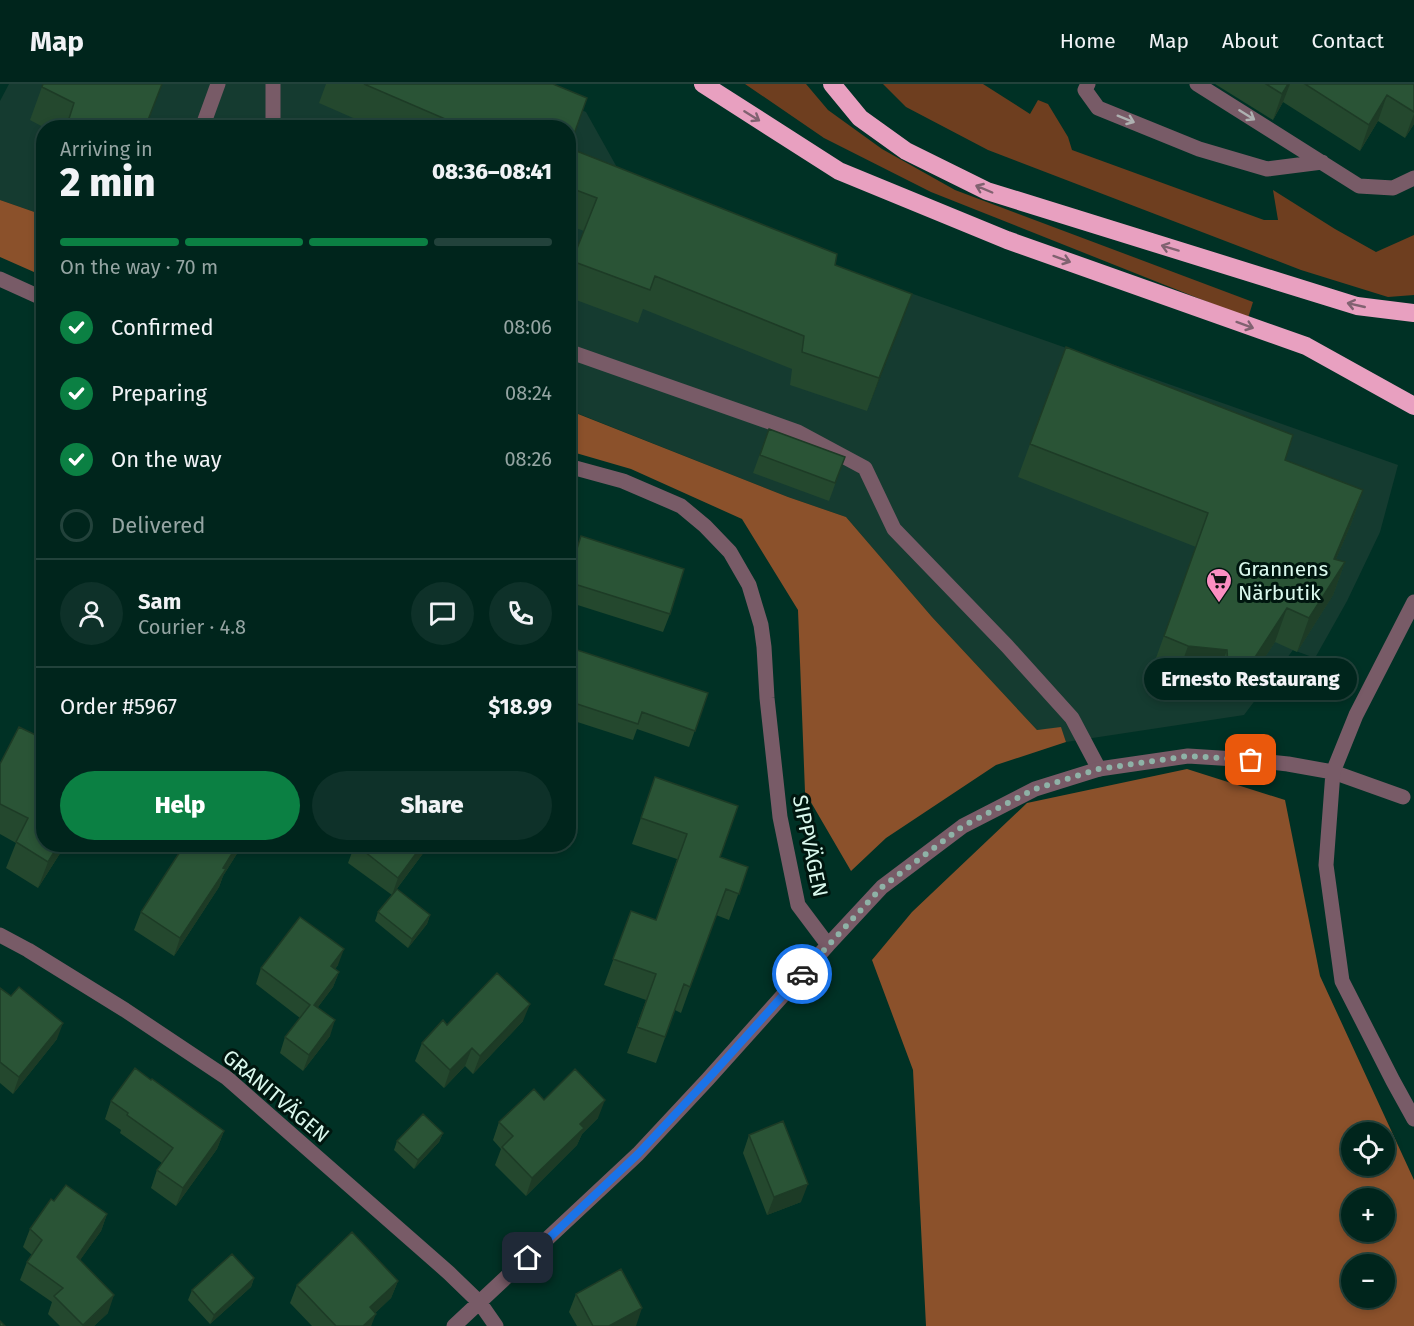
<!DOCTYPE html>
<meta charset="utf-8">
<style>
body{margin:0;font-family:"Fira Sans",sans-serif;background:#0e3129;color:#f1f3f6;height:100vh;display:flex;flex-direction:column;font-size:22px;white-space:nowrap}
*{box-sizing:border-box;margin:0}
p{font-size:20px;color:#95a5a3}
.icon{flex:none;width:33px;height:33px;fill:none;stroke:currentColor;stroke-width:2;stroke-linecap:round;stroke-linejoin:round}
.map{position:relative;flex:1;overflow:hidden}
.drawer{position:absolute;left:36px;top:36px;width:540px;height:732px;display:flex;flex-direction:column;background:#00251c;border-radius:24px;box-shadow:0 3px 9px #0003,0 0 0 2px #22423b}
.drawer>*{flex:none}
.fabs{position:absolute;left:1341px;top:1038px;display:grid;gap:12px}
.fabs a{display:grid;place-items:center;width:54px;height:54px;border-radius:50%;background:#00251c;box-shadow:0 3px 9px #0003,0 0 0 2px #22423b;font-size:30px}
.pin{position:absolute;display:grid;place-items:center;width:51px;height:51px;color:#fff;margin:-26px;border-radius:12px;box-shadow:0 3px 9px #0006}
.courier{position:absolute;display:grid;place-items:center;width:60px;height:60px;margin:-30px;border:4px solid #1a73e8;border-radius:50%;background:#fff;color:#222;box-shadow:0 2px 8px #0007}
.bubble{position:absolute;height:42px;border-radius:21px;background:#00251c;box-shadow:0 3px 9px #0003,0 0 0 2px #22423b;font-size:20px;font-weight:800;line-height:42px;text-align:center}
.overview em{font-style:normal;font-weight:800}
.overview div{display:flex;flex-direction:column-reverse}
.overview{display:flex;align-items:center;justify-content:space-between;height:102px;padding:0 24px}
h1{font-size:39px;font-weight:800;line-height:45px}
.bar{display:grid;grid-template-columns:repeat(4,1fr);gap:9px 6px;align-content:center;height:72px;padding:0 24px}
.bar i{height:8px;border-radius:4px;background:#22423b}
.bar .selected{background:#0b8043}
.bar p{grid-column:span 4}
.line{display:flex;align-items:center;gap:15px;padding:0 24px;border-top:2px solid #22423b}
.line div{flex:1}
.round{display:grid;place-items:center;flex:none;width:63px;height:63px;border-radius:32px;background:#0e3129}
ol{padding:0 24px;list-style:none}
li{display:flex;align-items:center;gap:18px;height:66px}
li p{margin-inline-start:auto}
li .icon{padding:6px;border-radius:50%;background:#0b8043;color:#fff;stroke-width:4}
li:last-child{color:#95a5a3}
li i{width:33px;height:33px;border:3px solid #22423b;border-radius:50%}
.action{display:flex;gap:12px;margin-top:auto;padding:12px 24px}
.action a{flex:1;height:69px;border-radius:36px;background:#0b8043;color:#fff;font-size:24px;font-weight:800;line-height:69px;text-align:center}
.action a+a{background:#0e3129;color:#f1f3f6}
header{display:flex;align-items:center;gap:36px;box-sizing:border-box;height:84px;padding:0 30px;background:#00251c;border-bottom:2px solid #22423b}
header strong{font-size:28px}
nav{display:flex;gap:33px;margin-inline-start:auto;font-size:21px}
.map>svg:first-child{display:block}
.built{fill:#153b30}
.green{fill:#6e3e1f}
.forest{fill:#8b512b;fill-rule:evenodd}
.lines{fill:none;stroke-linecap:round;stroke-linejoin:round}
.lane{stroke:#785b67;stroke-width:15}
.street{stroke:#785b67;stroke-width:15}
.highway{stroke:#e8a0c0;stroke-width:18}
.wall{fill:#24482e}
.shaded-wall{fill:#1d3b26}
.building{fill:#2a5436;stroke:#1d3b26;stroke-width:1.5}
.oneway{stroke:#aeb1b1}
.oneway2{stroke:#806270}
.done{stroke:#8eb2a7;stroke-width:6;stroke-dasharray:0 10.8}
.route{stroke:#1a73e8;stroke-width:8}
.labels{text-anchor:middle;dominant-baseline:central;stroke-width:6;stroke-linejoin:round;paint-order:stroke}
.poi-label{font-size:21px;fill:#daf8ed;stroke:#00160f;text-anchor:start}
.street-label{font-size:21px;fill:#daf8ed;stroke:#00160f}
</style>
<header>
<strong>Map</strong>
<nav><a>Home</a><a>Map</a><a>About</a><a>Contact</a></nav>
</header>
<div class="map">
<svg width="1414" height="1242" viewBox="0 0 1414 1242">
<rect width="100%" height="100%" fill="#003125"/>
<path class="built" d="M9,0H523L586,28L619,87L621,107L1398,381L1380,448L1347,517L1315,574L1293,566L1244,631L1066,658L1061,644L1037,646L932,533L846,433L788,413L569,326L568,44H44L43,131L0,116V17Z"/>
<path class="green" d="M745,0H806L828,26L882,65L955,106L1253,218L1248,234L931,108L824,54Z
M883,0H983L1030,30L1038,16L1048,20L1068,53L1072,66L1264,136H1278L1273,106L1335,145L1376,168L1414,151V211L1388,213L1301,186L988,66L906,23Z"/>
<path class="forest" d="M0,116L43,131V192L0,173Z
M568,326L788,413L846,433L932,533L1037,646L1061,643L1066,658L996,681L886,754L851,787L805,708L798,526L742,435L631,385L569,367Z
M1187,685L1285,716L1320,892L1414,1096V1242H926L913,986L872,876L912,828L1027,719ZM1384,1048V1082H1352V1048ZM1352,1114H1384V1148H1352ZM1352,1180H1384V1214H1352Z"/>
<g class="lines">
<path class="lane" d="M1088,0L1085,6L1098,24L1199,65L1267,85L1322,78
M1197,0L1359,102L1393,104L1414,94
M202,44L218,0
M273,44V0
M568,267L798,348L865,384L894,445L1007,562L1072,634L1099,685
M1333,688L1403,713"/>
<path class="street" d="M0,195L44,215
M1414,518L1356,631L1333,688L1326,781L1342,897L1393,997L1414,1035
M0,851L28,866L125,926L227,994L449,1189L480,1219L496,1242
M828,861L882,803L963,742L1035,705L1099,685L1188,672L1251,676L1288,680L1333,688
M454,1242L638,1070L708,995L828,861L798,821L780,733L767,614L764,563L761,541L749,501L730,468L705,442L681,422L623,397L568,382"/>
<path class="highway" d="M703,0L839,87L1007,156L1306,262L1414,322
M832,0L860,34L906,67L987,107L1357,222L1414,229"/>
</g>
<path class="wall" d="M43,0L147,41L153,44H45L30,36Z
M326,0H553L587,14L569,64L837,170L835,181L912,210L867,327L790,301L792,285L643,225L638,239L568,213V188L584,147L568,141V44H376L319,19Z
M1215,0H1414V40L1405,54L1378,37L1360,67L1283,18L1273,36Z
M44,109V129L38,127Z
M769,345L845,373L829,417L753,389Z
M1030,360L1285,376L1363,406L1351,440L1336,475L1345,478L1333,511L1297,568L1275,558L1236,617L1216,616L1215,599L1176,596L1152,585L1196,463L1018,393Z
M581,452L670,530L663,548L568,518V490Z
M568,563L708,609L689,663L637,645L633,656L568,635Z
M0,680L44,760H66L38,804L6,784L16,759L0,750Z
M655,693L720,773L748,783L729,836L716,831L681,929L675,926L656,979L627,969L646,916L604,901L631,827L656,836L677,775L632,760Z
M185,760H243L223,792L219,803L174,872L134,846L141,828Z
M355,760H430L396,806L430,831L427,840L408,864L375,837L378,828L392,811L348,779Z
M338,881L335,885L339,888L333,903L318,923L330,952L303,987L280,969L285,953L300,934L256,900L261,884Z
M0,904L57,955L13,1010L0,999Z
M523,937L473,990L465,982L444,1004L415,977L422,959L447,941Z
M151,996L224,1047L217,1065L176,1122L151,1104L157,1086L162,1079L120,1049L121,1046L105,1035L111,1017Z
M544,1016L598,1034L582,1050L577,1061L526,1112L495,1081L501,1065L493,1056L499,1038Z
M443,1049L439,1058L414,1085L394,1066L397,1057Z
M749,1051L801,1118L767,1131L743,1069Z
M54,1117L107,1130L101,1147L80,1176L108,1229L94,1242H60L48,1230L52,1218L20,1196L27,1178L32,1171L23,1163L30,1145Z
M254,1194L251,1203L210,1240L188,1216L192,1206Z
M398,1197L391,1214L375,1229L371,1242H312L290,1219L297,1201Z
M576,1210L636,1242H577L569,1228Z"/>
<path class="shaded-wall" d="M1288,0H1290L1283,18L1273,36L1282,10Z
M1387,11L1378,37L1360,67L1369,41Z
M1414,30V40L1405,54Z
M912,210L900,243L867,327L879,294Z
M1363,406L1351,440L1322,508L1334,475Z
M1345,478L1333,511L1297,568L1309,534Z
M1287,524L1275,558L1236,617L1216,616L1228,583Z
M1188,562L1227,566L1215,599L1176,596Z
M59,760H66L38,804L48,778Z
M238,760H243L223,792L219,803L174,872L180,854Z
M423,760H430L392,811L398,794Z
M430,831L427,840L408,864L412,855Z
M344,865L338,881L326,898L331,882Z
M339,888L333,903L308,936L314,921Z
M530,920L523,937L473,990L480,972Z
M335,936L330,952L303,987L309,971Z
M63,939L57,955L13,1010L19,993Z
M472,964L465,982L444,1004L450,986Z
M605,1016L598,1034L582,1050L577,1061L526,1112L532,1094L580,1040Z
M224,1047L217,1065L176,1122L183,1104Z
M443,1049L439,1058L414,1085L418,1076Z
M808,1100L801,1118L767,1131L774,1113Z
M107,1130L101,1147L70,1190L77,1173Z
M254,1194L251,1203L210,1240L214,1231Z
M398,1197L391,1214L363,1241L370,1223Z
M114,1211L108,1229L94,1242H83Z
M642,1224L636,1242H609Z
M376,1230L371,1242H363Z"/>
<path class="building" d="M43,0H162L146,41L153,44H66L74,19L42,3Z
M364,0H553L587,14L569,64L837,170L835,181L912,210L879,294L802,268L804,252L655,192L650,206L572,177L597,114L568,103V44H466Z
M1266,0H1288L1282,10Z
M1305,0H1414V28L1387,11L1369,41Z
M1066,263L1293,351L1285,376L1363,406L1334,475L1345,478L1309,534L1287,524L1248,584L1228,583L1227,566L1188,562L1164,552L1208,429L1030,360Z
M769,345L845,373L835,399L760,371Z
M581,452L684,485L670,530L568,498V493Z
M568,563L708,609L695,647L642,628L638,640L568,617Z
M19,643L44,655V707L42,710L44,711V760H59L48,778L16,758L28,734L0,720V680Z
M655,693L738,722L720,773L748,783L739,810L726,805L690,903L684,900L665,953L637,943L656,890L613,875L631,827L656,836L687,750L641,734Z
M185,760H238L223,784L226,785L180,854L141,828Z
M355,760H423L398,794Z
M397,805L430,831L412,855L378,828Z
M300,833L344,865L331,882L339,888L314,921L335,936L309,971L285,953L310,921L261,884Z
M497,889L530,920L480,972L472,964L450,986L422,959L443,936L447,941Z
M19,903L63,939L19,993L0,978V904L11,912Z
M135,984L151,996L152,995L224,1047L183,1104L157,1086L173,1064L127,1031L128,1029L111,1017Z
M575,985L605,1016L580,1040L584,1044L532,1094L502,1063L513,1052L499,1038L534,1005L544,1016Z
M423,1030L443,1049L418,1076L397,1057Z
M783,1037L808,1100L774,1113L749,1051Z
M66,1101L107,1130L77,1173L114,1211L83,1241L54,1212L63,1204L27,1178L42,1156L30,1145L51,1115L54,1117Z
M352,1148L398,1197L370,1223L376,1230L363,1242H336L297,1201Z
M232,1170L254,1194L214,1231L192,1206Z
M621,1185L642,1224L609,1242H593L576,1210Z
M0,1237L5,1242H0Z"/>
<defs><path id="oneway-shaft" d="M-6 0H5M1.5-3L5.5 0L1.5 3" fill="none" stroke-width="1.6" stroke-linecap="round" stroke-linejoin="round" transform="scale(1.5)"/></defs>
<g class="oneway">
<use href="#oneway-shaft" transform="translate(1247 31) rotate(32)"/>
<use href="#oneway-shaft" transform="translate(1126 35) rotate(22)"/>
</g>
<g class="oneway2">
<use href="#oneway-shaft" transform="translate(752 32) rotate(32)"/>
<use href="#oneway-shaft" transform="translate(984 105) rotate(-157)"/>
<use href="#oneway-shaft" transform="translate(1170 164) rotate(-163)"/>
<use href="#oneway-shaft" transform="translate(1062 175) rotate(20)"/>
<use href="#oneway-shaft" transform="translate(1356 221) rotate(-167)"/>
<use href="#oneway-shaft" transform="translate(1245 241) rotate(20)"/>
</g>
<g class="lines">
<path class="done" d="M802,890L882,803L963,742L1035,705L1099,685L1188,672L1251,676"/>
<path class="route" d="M528,1174L638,1070L708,995L802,890"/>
</g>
<defs>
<symbol id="supermarket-pin" viewBox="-11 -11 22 30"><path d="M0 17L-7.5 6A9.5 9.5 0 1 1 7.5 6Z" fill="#fc8fc2" stroke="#00160f"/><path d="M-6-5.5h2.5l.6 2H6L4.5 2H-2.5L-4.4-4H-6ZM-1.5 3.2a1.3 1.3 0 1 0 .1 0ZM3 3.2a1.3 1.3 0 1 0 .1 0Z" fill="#111"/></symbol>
</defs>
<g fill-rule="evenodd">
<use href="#supermarket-pin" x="1204" y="482" width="30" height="40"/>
</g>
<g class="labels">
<g class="poi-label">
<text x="1238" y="485">Grannens<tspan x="1238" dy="24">Närbutik</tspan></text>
</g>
<g class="street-label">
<text transform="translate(810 762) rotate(78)">SIPPVÄGEN</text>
<text transform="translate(276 1012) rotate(40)">GRANITVÄGEN</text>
</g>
</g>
</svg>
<div class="fabs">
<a><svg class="icon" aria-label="locate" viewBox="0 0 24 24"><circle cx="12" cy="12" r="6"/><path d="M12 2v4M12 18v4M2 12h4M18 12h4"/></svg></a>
<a>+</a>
<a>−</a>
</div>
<div class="pin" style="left:1251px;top:676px;background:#ea580c"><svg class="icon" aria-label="bag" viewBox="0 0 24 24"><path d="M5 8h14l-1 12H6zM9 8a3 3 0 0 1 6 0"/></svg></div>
<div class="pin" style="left:528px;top:1174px;background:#1f2937"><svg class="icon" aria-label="home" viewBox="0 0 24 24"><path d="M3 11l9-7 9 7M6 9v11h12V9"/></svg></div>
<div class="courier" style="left:802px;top:890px"><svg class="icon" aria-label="car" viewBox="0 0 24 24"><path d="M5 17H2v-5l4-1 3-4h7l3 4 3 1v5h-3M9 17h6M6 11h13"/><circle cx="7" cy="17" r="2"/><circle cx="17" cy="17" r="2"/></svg></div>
<div class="bubble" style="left:1144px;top:574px;width:213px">Ernesto Restaurang</div>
<section class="drawer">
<div class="overview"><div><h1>2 min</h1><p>Arriving in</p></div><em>08:36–08:41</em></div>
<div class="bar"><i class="selected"></i><i class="selected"></i><i class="selected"></i><i></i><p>On the way · 70 m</p></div>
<ol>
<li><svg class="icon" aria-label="check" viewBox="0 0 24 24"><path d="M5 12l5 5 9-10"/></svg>Confirmed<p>08:06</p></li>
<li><svg class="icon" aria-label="check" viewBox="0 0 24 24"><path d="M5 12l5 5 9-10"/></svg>Preparing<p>08:24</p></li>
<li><svg class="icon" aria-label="check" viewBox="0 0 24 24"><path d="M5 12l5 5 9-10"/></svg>On the way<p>08:26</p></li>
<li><i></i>Delivered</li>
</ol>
<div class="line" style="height:108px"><a class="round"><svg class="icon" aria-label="person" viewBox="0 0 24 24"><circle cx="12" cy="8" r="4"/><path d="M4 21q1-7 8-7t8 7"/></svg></a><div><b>Sam</b><p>Courier · 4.8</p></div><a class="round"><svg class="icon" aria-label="chat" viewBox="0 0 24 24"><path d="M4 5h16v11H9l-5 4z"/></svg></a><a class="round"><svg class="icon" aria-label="phone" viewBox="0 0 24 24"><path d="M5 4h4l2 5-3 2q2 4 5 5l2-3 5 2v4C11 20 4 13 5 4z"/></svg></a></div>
<div class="line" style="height:78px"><div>Order #5967</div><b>$18.99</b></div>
<div class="action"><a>Help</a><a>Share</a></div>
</section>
</div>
